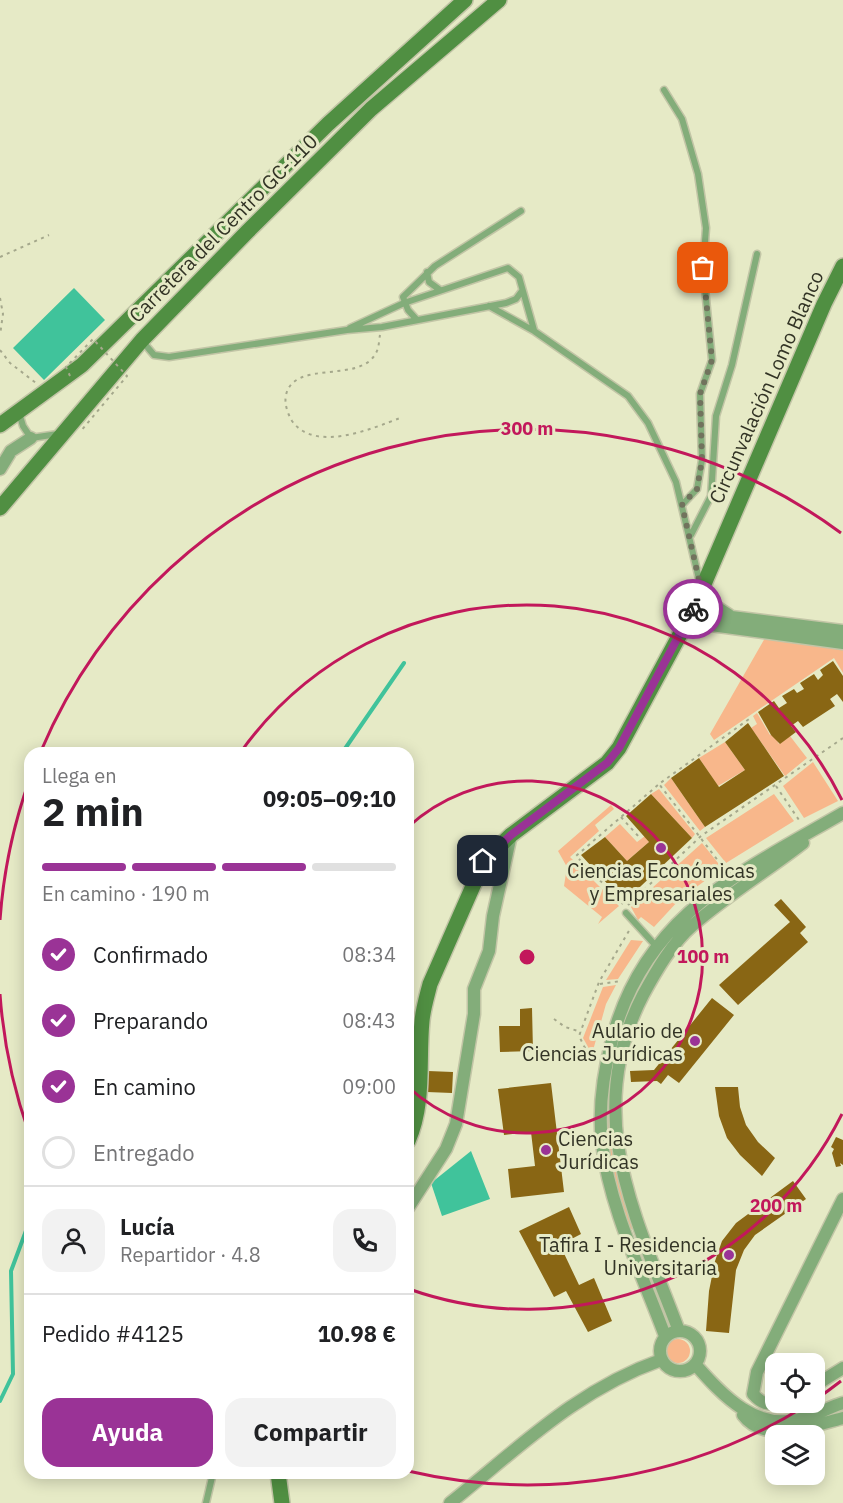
<!DOCTYPE html>
<html lang="es">
<meta charset="utf-8">
<style>
body{margin:0;font-family:"IBM Plex Sans",sans-serif;background:#f2f2f2;color:#202124;height:100vh;display:flex;flex-direction:column;font-size:22px;white-space:nowrap}
*{box-sizing:border-box;margin:0}
p{font-size:20px;color:#757577}
.icon{flex:none;width:33px;height:33px;fill:none;stroke:currentColor;stroke-width:2;stroke-linecap:round;stroke-linejoin:round}
.map{position:relative;flex:1;overflow:hidden}
.panel{position:absolute;left:24px;top:747px;width:390px;height:732px;display:flex;flex-direction:column;background:#fff;border-radius:18px;box-shadow:0 3px 15px #0003}
.panel>*{flex:none}
.controls{position:absolute;left:765px;top:1353px;display:grid;gap:12px}
.controls a{display:grid;place-items:center;width:60px;height:60px;border-radius:12px;background:#fff;box-shadow:0 3px 15px #0003;font-size:30px}
.pin{position:absolute;display:grid;place-items:center;width:51px;height:51px;color:#fff;margin:-26px;border-radius:12px;box-shadow:0 3px 9px #0006}
.courier{position:absolute;display:grid;place-items:center;width:60px;height:60px;margin:-30px;border:4px solid #9a3396;border-radius:50%;background:#fff;color:#222;box-shadow:0 2px 8px #0007}
.summary em{font-style:normal;font-weight:800}
.summary div{display:flex;flex-direction:column-reverse}
.summary{display:flex;align-items:center;justify-content:space-between;height:102px;padding:0 18px}
h1{font-size:39px;font-weight:800;line-height:45px}
.bar{display:grid;grid-template-columns:repeat(4,1fr);gap:9px 6px;align-content:center;height:72px;padding:0 18px}
.bar i{height:8px;border-radius:4px;background:#e0e0e0}
.bar .on{background:#9a3396}
.bar p{grid-column:span 4}
.line{display:flex;align-items:center;gap:15px;padding:0 18px;border-top:2px solid #e0e0e0}
.line div{flex:1}
.round{display:grid;place-items:center;flex:none;width:63px;height:63px;border-radius:18px;background:#f2f2f2}
ol{padding:0 18px;list-style:none}
li{display:flex;align-items:center;gap:18px;height:66px}
li p{margin-inline-start:auto}
li .icon{padding:6px;border-radius:50%;background:#9a3396;color:#fff;stroke-width:4}
li:last-child{color:#757577}
li i{width:33px;height:33px;border:3px solid #e0e0e0;border-radius:50%}
.action{display:flex;gap:12px;margin-top:auto;padding:12px 18px}
.action a{flex:1;height:69px;border-radius:18px;background:#9a3396;color:#fff;font-size:24px;font-weight:800;line-height:69px;text-align:center}
.action a+a{background:#f2f2f2;color:#202124}
.map>svg:first-child{display:block}
.green{fill:#f8b78b}
.water{fill:#40c39b}
.lines{fill:none;stroke-linecap:round;stroke-linejoin:round}
.stream{stroke:#40c39b;stroke-width:4}
.building{fill:#896614}
.lane-casing{stroke:#c2c5a6;stroke-width:9}
.street-casing{stroke:#c2c5a6;stroke-width:15}
.secondary-casing{stroke:#c2c5a6;stroke-width:18}
.path{stroke:#a5a88c;stroke-width:2;stroke-dasharray:3 4.5;stroke-linecap:butt}
.lane{stroke:#83ad7a;stroke-width:6}
.street{stroke:#83ad7a;stroke-width:12}
.secondary{stroke:#508f42;stroke-width:15}
.path-bridge{stroke:#a5a88c;stroke-width:2;stroke-dasharray:3 4.5;stroke-linecap:butt}
.done{stroke:#71735d;stroke-width:6;stroke-dasharray:0 10.8}
.route{stroke:#9a3396;stroke-width:8}
.ring{fill:none;stroke:#c2185b;stroke-width:3}
.poi-dot{fill:#9a3396;stroke:#e6eac6;stroke-width:2}
.labels{text-anchor:middle;dominant-baseline:central;stroke-width:6;stroke-linejoin:round;paint-order:stroke}
.street-label{font-size:20px;fill:#323325;stroke:#e6eac6}
.poi-label{font-size:20px;fill:#323325;stroke:#e6eac6;text-anchor:end}
.centre{fill:#c2185b;stroke:#e6eac6;stroke-width:3}
.ring-label{font-size:18px;text-anchor:middle;font-weight:bold;fill:#c2185b;stroke:#e6eac6;stroke-width:6;stroke-linejoin:round;paint-order:stroke}
</style>
<div class="map">
<svg width="843" height="1503" viewBox="0 0 843 1503">
<rect width="100%" height="100%" fill="#e6eac6"/>
<path class="green" d="M765,638L843,649V673L834,658L714,740L710,734Z
M757,713L770,735L773,734L779,744L790,736L807,758L785,776L751,728L757,724L753,716Z
M725,742L745,770L718,786L699,758Z
M813,762L838,801L804,818L783,786Z
M671,778L705,827L700,831L664,785Z
M659,789L695,834L692,838L651,794Z
M774,794L794,821L726,863L706,838Z
M611,805L614,809L595,825L599,831L570,857L619,906L598,924L602,917L564,886L567,867L558,851Z
M620,824L637,842L645,836L649,842L627,861L605,837Z
M702,843L722,868L679,900L654,927L641,917L638,920L631,907Z
M631,940L643,941L618,979L606,980Z
M616,985L606,1004L592,1054L583,1038L603,987Z
M607,1074L614,1075L637,1227L631,1229C609,1177 605,1130 607,1074Z
M666 1351a12 12 0 1 1 24 0a12 12 0 1 1-24 0Z"/>
<path class="water" d="M74,288L105,320L44,380L13,348Z
M471,1151L490,1199L442,1216L431,1183Z"/>
<g class="lines">
<path class="stream" d="M342,753L404,663
M0,1401L13,1374L11,1271L30,1220"/>
</g>
<path class="building" d="M833,661L843,676V702L837,694L830,699L835,706L803,727L798,721L791,726L796,732L780,744L771,735L758,712L774,701L779,708L787,703L782,696L794,689L797,693L804,689L800,683L814,674L818,680L823,675L820,670Z
M748,723L784,776L705,827L671,778L699,758L719,787L745,770L725,742Z
M651,794L692,838L624,902L581,855L605,837L627,861L649,842L626,816Z
M781,899L806,927L800,933L808,942L738,1005L719,985L790,922L774,905Z
M712,998L734,1015L679,1083L668,1075L661,1084L657,1081L631,1082L630,1071L654,1070Z
M532,1008L533,1051L500,1052L499,1026H520V1009Z
M428,1071L453,1072L452,1093L427,1092Z
M551,1083L564,1192L511,1198L508,1169L535,1166L531,1132L504,1135L498,1089Z
M715,1087H738L740,1107L746,1125L758,1142L775,1158L762,1176L740,1155L727,1138L719,1116Z
M836,1137L843,1140V1165L840,1163L841,1166L836,1167L832,1153L834,1149L831,1147Z
M793,1181L806,1199L755,1235L744,1250L736,1270L729,1333L706,1331L709,1291L715,1261L722,1241L736,1223Z
M569,1207L581,1234L560,1245L579,1285L594,1278L612,1321L588,1332L566,1291L554,1297L519,1231Z"/>
<g class="lines">
<defs>
<path id="lane" d="M664,90L682,119L698,174L706,228L703,268L712,360L700,394L702,460L697,489L682,505
M427,272L429,282L440,290
M489,306L534,331L628,396L648,423L676,482L700,583
M417,320L408,310L403,297L435,266L521,211
M350,328L404,303L508,268L519,277L534,330
M143,342L154,355L169,357L347,330L382,327L506,303L516,299L522,291
M19,413L23,426L31,438L58,434
M691,535L711,496L716,416L732,365L757,254
M626,913L656,946
M206,1503L213,1473"/>
<path id="street" d="M0,469L11,451L31,438
M699,596L729,615
M692,612L843,631
M680,631L711,625L843,643
M408,1208L446,1149L456,1124L474,1014V989L489,951L493,916L511,835
M679,1331C636,1217 581,1115 643,995C656,971 672,943 693,925C727,895 767,871 803,843
M660 1351a20 20 0 1 1 40 0a20 20 0 1 1-40 0Z
M665,1336C643,1276 609,1207 602,1143C598,1107 603,1074 612,1040C644,915 741,872 843,813
M695,1364C723,1396 757,1433 804,1418C818,1414 830,1407 843,1403
M814,1386L843,1368
M780,1402C767,1405 762,1404 753,1394L757,1372L843,1199
M743,1415C765,1445 814,1425 843,1418
M450,1503C519,1448 576,1390 661,1360"/>
<path id="secondary" d="M0,425L82,365L328,124L465,0
M0,508L142,340L247,232L371,109L499,0
M408,1141C425,1102 418,1062 422,1021C423,1009 427,996 430,984L484,861L511,835L607,763L619,748L692,612L824,304L843,266
M278,1473L282,1503"/>
</defs>
<use href="#lane" class="lane-casing"/>
<use href="#street" class="street-casing"/>
<use href="#secondary" class="secondary-casing"/>
<path class="path" d="M0,257L49,235
M0,298L3,314L0,335
M380,335C379,340 379,348 376,353C360,384 294,359 286,395C284,404 288,414 292,421C315,453 371,429 400,418
M0,350L10,363L36,383
M776,786L801,823
M621,817L639,837
M726,871L659,784L749,719
M623,904L576,856L659,784
M628,905L701,836L843,738
M600,984L621,981
M554,1019L565,1027L581,1032
M595,1059L588,1054L579,1036L599,982L630,929"/>
<use href="#lane" class="lane"/>
<use href="#street" class="street"/>
<use href="#secondary" class="secondary"/>
<path class="path-bridge" d="M70,376L66,367L93,339L127,376L80,432"/>
</g>
<g class="lines">
<path class="done" d="M693,609L701,589L682,505L697,489L702,460L700,394L712,360L703,268"/>
<path class="route" d="M483,861L511,835L607,763L619,748L693,609"/>
</g>
<g class="ring">
<path d="M408 827A176 176 0 1 1 408 1087"/>
<path d="M842 1114A352 352 0 0 1 409 1289M240 753A352 352 0 0 1 842 800"/>
<path d="M841 1381A528 528 0 0 1 815 1400M807 1405A528 528 0 0 1 408 1471M29 1133A528 528 0 0 1 0 994M0 920A528 528 0 0 1 29 781M41 751A528 528 0 0 1 841 533"/>
</g>
<g class="poi-dot">
<circle cx="661" cy="848" r="6"/>
<circle cx="695" cy="1041" r="6"/>
<circle cx="546" cy="1150" r="6"/>
<circle cx="729" cy="1255" r="6"/>
</g>
<g class="labels">
<g class="street-label">
<text transform="translate(223 228) rotate(-45)">Carretera del Centro GC-110</text>
<text transform="translate(766 387) rotate(-66)">Circunvalación Lomo Blanco</text>
</g>
<g class="poi-label">
<text x="661" y="870" text-anchor="middle">Ciencias Económicas<tspan x="661" dy="23">y Empresariales</tspan></text>
<text x="683" y="1030">Aulario de<tspan x="683" dy="23">Ciencias Jurídicas</tspan></text>
<text x="558" y="1138" text-anchor="start">Ciencias<tspan x="558" dy="23">Jurídicas</tspan></text>
<text x="717" y="1244">Tafira I - Residencia<tspan x="717" dy="23">Universitaria</tspan></text>
</g>
</g>
<circle cx="527" cy="957" r="9" class="centre"/>
<g class="ring-label">
<text x="527" y="435">300 m</text>
<text x="703" y="963">100 m</text>
<text x="776" y="1212">200 m</text>
</g>
</svg>
<div class="controls">
<a><svg class="icon" aria-label="locate" viewBox="0 0 24 24"><circle cx="12" cy="12" r="6"/><path d="M12 2v4M12 18v4M2 12h4M18 12h4"/></svg></a>
<a><svg class="icon" aria-label="layers" viewBox="0 0 24 24"><path d="M12 4l9 5-9 5-9-5zM3 14l9 5 9-5"/></svg></a>
</div>
<div class="pin" style="left:703px;top:268px;background:#ea580c"><svg class="icon" aria-label="bag" viewBox="0 0 24 24"><path d="M5 8h14l-1 12H6zM9 8a3 3 0 0 1 6 0"/></svg></div>
<div class="pin" style="left:483px;top:861px;background:#1f2937"><svg class="icon" aria-label="home" viewBox="0 0 24 24"><path d="M3 11l9-7 9 7M6 9v11h12V9"/></svg></div>
<div class="courier" style="left:693px;top:609px"><svg class="icon" aria-label="bike" viewBox="0 0 24 24"><circle cx="6" cy="16" r="4"/><circle cx="18" cy="16" r="4"/><path d="M6 16l4-8h5l3 8M10 8l3 8H6M13 5h3"/></svg></div>
<section class="panel">
<div class="summary"><div><h1>2 min</h1><p>Llega en</p></div><em>09:05–09:10</em></div>
<div class="bar"><i class="on"></i><i class="on"></i><i class="on"></i><i></i><p>En camino · 190 m</p></div>
<ol>
<li><svg class="icon" aria-label="check" viewBox="0 0 24 24"><path d="M5 12l5 5 9-10"/></svg>Confirmado<p>08:34</p></li>
<li><svg class="icon" aria-label="check" viewBox="0 0 24 24"><path d="M5 12l5 5 9-10"/></svg>Preparando<p>08:43</p></li>
<li><svg class="icon" aria-label="check" viewBox="0 0 24 24"><path d="M5 12l5 5 9-10"/></svg>En camino<p>09:00</p></li>
<li><i></i>Entregado</li>
</ol>
<div class="line" style="height:108px"><a class="round"><svg class="icon" aria-label="person" viewBox="0 0 24 24"><circle cx="12" cy="8" r="4"/><path d="M4 21q1-7 8-7t8 7"/></svg></a><div><b>Lucía</b><p>Repartidor · 4.8</p></div><a class="round"><svg class="icon" aria-label="phone" viewBox="0 0 24 24"><path d="M5 4h4l2 5-3 2q2 4 5 5l2-3 5 2v4C11 20 4 13 5 4z"/></svg></a></div>
<div class="line" style="height:78px"><div>Pedido #4125</div><b>10.98 €</b></div>
<div class="action"><a>Ayuda</a><a>Compartir</a></div>
</section>
</div>
